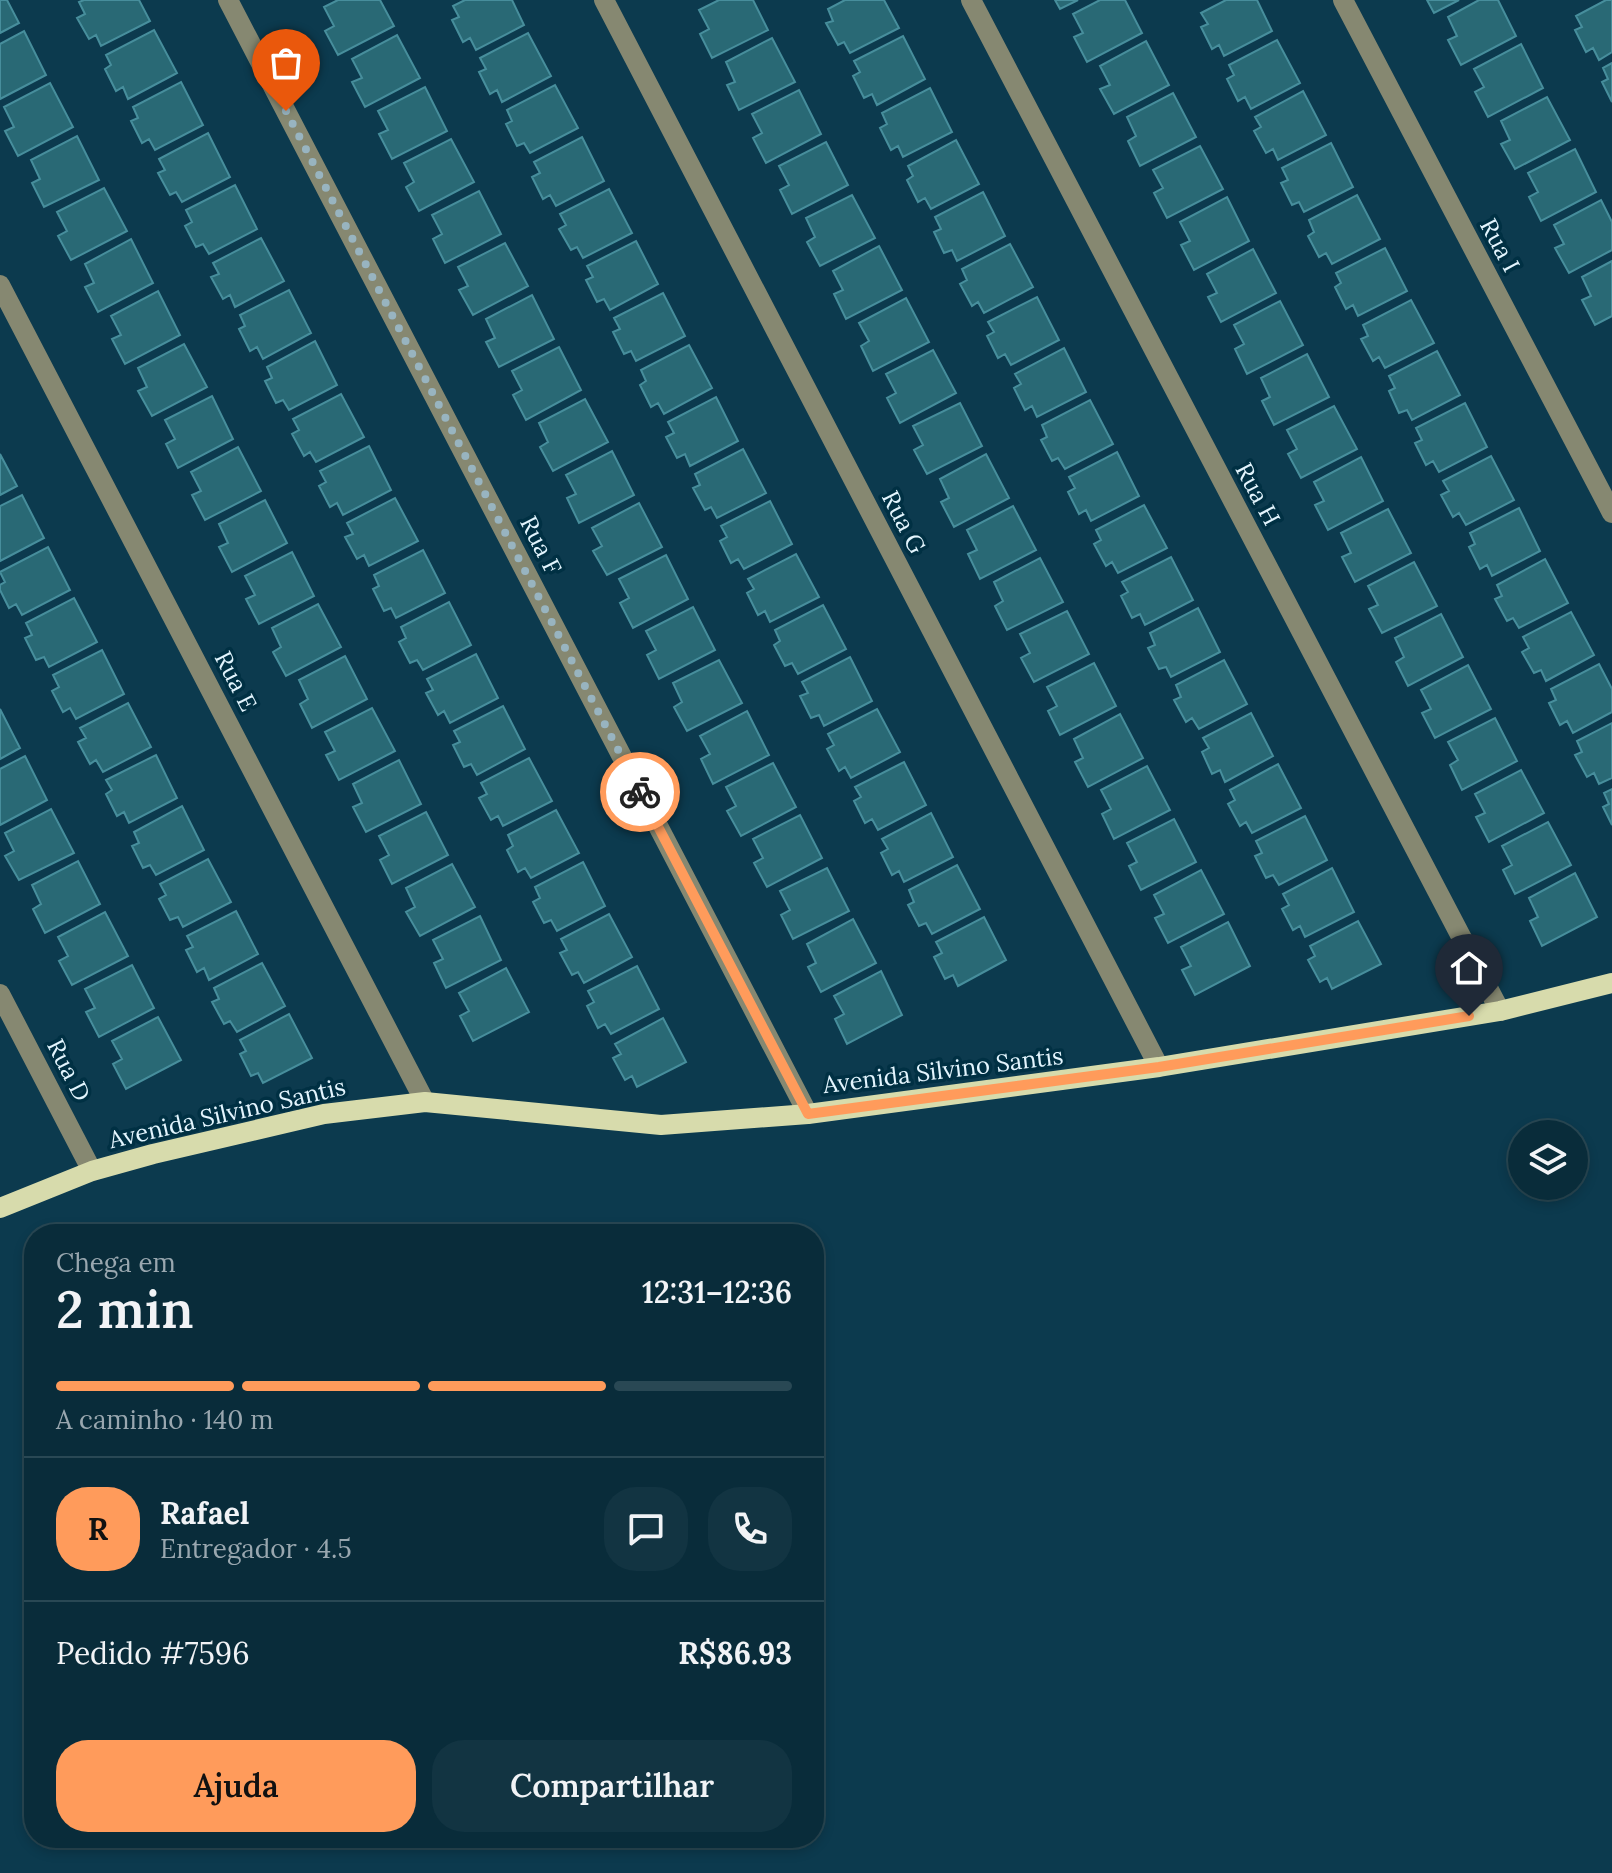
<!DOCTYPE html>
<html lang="pt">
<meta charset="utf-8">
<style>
body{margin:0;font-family:Lora,serif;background:#123442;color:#f1f3f6;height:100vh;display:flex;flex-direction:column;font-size:30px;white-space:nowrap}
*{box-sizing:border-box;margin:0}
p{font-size:26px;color:#99a7af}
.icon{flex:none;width:44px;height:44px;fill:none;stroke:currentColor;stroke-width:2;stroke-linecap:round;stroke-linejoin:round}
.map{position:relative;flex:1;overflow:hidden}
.drawer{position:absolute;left:24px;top:1224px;width:800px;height:624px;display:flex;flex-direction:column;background:#092c3a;border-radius:32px;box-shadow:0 4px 12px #0003,0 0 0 2px #294854}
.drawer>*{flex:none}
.controls{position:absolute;left:1508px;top:1120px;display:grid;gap:16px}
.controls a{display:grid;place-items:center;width:80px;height:80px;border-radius:50%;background:#092c3a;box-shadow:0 4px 12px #0003,0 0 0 2px #294854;font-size:40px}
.pin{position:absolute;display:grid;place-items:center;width:68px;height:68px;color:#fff;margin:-82px -34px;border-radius:50% 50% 50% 0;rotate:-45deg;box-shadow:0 0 8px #0007}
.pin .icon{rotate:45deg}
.courier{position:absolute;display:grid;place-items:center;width:80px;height:80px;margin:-40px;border:6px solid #ff9b5b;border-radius:50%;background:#fff;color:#222;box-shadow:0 2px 10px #0007}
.head em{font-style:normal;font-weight:600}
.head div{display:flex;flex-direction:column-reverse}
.head{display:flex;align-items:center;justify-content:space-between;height:136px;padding:0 32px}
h1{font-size:52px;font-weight:600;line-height:60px}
.bar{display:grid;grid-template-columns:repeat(4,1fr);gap:12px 8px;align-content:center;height:96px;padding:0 32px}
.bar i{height:10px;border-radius:6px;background:#294854}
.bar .active{background:#ff9b5b}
.bar p{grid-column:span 4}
.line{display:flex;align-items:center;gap:20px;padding:0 32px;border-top:2px solid #294854}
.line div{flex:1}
.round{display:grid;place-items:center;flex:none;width:84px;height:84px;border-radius:32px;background:#123442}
.action{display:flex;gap:16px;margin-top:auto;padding:16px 32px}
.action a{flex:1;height:92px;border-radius:32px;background:#ff9b5b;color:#111;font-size:32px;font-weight:600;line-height:92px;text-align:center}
.action a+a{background:#123442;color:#f1f3f6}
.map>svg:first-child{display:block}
.building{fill:#296975;stroke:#478e9c;stroke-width:2}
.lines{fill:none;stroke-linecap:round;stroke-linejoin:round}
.minor{stroke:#868871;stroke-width:20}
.major{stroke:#d7dbac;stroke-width:20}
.done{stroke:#98b4c0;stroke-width:8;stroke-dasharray:0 14.4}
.route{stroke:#ff9b5b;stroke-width:10}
.labels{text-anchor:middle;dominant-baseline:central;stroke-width:7;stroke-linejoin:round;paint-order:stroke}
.street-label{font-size:24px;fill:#e3f5fe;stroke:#003043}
</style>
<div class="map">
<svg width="1612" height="1873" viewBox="0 0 1612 1873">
<rect width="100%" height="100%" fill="#0c3a4e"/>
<path class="building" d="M0,0H7L19,23L0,33Z
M84,0H139L150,21L101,46L96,35L89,39L77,18L85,14L79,2Z
M338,0H380L394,26L338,55L325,31L334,26L324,7Z
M465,0H512L524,25L476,50L470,38L463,42L452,20L459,17L453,6Z
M719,0H753L768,30L712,58L700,34L709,29L699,10Z
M845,0H884L899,28L850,53L844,42L838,45L826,23L833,21L828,9Z
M1055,0H1078L1060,9Z
M1100,0H1125L1142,33L1087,62L1074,37L1083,33L1073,14Z
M1226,0H1257L1272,31L1224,56L1219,45L1212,49L1201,27L1208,24L1201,13Z
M1427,0H1459L1434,13Z
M1479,0H1498L1516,36L1461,65L1448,40L1457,36L1448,17Z
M1606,0H1612V52L1599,60L1593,48L1586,52L1575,30L1582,27L1576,16Z
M154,30L177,73L128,99L123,87L116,91L105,69L111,65L106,55Z
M24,31L46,75L0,99V44Z
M528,33L551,76L502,102L497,90L490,94L479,72L486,69L480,58Z
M397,35L420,78L365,107L352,82L362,78L352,59Z
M903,36L925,79L877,105L872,94L864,98L853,76L860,72L854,61Z
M772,38L795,82L739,110L727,85L735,82L726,62Z
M1277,40L1300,83L1251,109L1245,97L1238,101L1227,79L1234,75L1229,65Z
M1146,41L1169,85L1114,114L1100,89L1110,85L1100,66Z
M1521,44L1543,88L1488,117L1475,92L1484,87L1474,69Z
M1612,63V102L1602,82L1608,79L1603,68Z
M181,82L203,125L155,150L149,139L142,143L131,121L138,118L133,107Z
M50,83L73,127L18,156L5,131L14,127L4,107Z
M555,85L578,128L530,153L524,143L517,146L506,124L512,121L507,110Z
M425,87L447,131L392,159L379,134L388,130L378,111Z
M930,88L952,132L903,157L898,146L891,150L880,128L887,124L882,113Z
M799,90L821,134L766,163L753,138L762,133L752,114Z
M1303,91L1326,135L1278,160L1273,149L1266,153L1254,131L1261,127L1255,117Z
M1173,93L1196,137L1140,166L1128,141L1136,136L1127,117Z
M1547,97L1570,140L1515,169L1501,144L1510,140L1501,121Z
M208,133L230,177L182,202L176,192L170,195L158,173L165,170L159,159Z
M77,136L99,180L44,207L32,183L40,179L31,160Z
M582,137L604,181L556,206L550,195L543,199L532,177L540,173L534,162Z
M451,139L474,182L419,211L406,187L414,182L404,163Z
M956,140L979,184L931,209L925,198L918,202L907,180L913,176L908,166Z
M826,142L848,185L792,214L780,190L789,185L779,166Z
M1331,143L1353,187L1304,212L1299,202L1292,205L1281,183L1288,180L1282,168Z
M1200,146L1223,189L1167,218L1154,193L1163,188L1153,170Z
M1575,149L1596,192L1541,221L1529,197L1538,192L1528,173Z
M235,185L257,229L209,254L203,244L196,247L185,226L192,222L186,210Z
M104,188L127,231L71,260L58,236L67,231L57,212Z
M609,189L632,233L583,258L577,247L571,250L559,229L566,225L560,214Z
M479,191L501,234L445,263L433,239L442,234L432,215Z
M983,192L1005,236L957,261L952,250L944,253L934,232L941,229L935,217Z
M852,195L875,238L820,266L807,242L815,237L806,218Z
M1357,195L1380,239L1332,264L1326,253L1319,257L1308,236L1314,232L1309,220Z
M1227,197L1249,241L1194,270L1181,245L1190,241L1180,222Z
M1601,200L1612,222V250L1569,273L1555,248L1564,244L1554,225Z
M261,238L284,281L235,307L230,295L223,299L211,277L219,274L213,263Z
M131,239L153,283L98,312L85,287L94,283L85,264Z
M636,241L658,284L610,310L604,299L597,302L586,280L593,277L587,266Z
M505,243L528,286L473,315L459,290L468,286L458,267Z
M1010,244L1033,287L984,313L978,302L972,306L960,284L967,280L962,269Z
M879,246L902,290L846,319L834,294L843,290L833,271Z
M1385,248L1407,291L1358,316L1353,305L1346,309L1335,287L1341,283L1336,273Z
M1253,249L1276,293L1221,322L1208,297L1217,293L1207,274Z
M1612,261V316L1595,325L1582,300L1591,296L1582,277Z
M289,290L311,333L263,359L257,347L250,351L239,329L245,326L240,315Z
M158,291L180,335L125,364L112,339L121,335L111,316Z
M663,293L685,336L636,361L631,351L624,354L613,332L620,329L614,318Z
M532,295L554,339L499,367L486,342L495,338L486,319Z
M1037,297L1059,340L1011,365L1005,354L998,358L987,336L994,332L988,322Z
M906,298L929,342L873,371L861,346L869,341L859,323Z
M1411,300L1434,343L1385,368L1379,357L1373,361L1361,339L1368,336L1363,325Z
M1280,301L1303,345L1247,374L1235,349L1244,344L1234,325Z
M315,341L337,385L289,410L283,400L276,403L265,381L272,378L267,367Z
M184,344L207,387L152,416L138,391L147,387L138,368Z
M689,345L712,388L664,414L658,403L651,407L640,385L646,381L641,370Z
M559,347L581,390L526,420L513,395L522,390L512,371Z
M1064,348L1086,392L1037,417L1032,406L1025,410L1014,388L1021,384L1015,374Z
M933,350L956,393L900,423L887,398L896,393L886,374Z
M1437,351L1460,395L1412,420L1407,410L1399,413L1389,391L1395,388L1389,376Z
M1307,354L1329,397L1274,425L1262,401L1270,397L1261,378Z
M341,394L364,437L316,462L310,452L304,456L292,434L299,430L293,419Z
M212,396L233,439L178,468L166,444L175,439L165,420Z
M716,397L738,441L690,466L685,454L677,458L666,437L674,433L668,422Z
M585,399L608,442L553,471L540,447L548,442L539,423Z
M1090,400L1113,444L1065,469L1058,458L1052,461L1041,440L1047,437L1042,425Z
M960,403L982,446L927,474L914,450L923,445L913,426Z
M1465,403L1487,447L1439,472L1433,461L1426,465L1415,443L1422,440L1416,428Z
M1334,406L1357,449L1301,478L1288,454L1297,449L1287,430Z
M369,446L391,490L343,515L337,503L330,507L319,486L326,482L320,471Z
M238,447L261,491L205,520L192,495L201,491L191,472Z
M743,449L766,493L717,518L711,507L705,510L693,488L700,485L695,474Z
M612,451L634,495L579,523L567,498L576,494L566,475Z
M1117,452L1139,496L1091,521L1086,510L1079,514L1068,492L1075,488L1069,477Z
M0,454L17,486L0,495Z
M986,454L1009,498L954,527L941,502L949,498L940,479Z
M1491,456L1514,500L1466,525L1459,513L1453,517L1441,495L1449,491L1443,481Z
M1361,457L1383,501L1328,530L1315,505L1324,501L1314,482Z
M22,495L44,538L0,561V506Z
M395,498L418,541L369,566L364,555L357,559L345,537L353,534L347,523Z
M265,500L287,543L232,572L219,547L228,543L219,524Z
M770,501L792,544L744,569L738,559L731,563L720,541L727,537L721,526Z
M639,503L662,547L607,575L593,551L602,546L592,528Z
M1144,505L1167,548L1118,573L1112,562L1106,566L1094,544L1101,540L1096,530Z
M1013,506L1036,550L980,579L968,554L977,550L967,530Z
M1519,508L1540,551L1492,576L1487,565L1480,569L1469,547L1475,544L1470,533Z
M1388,509L1411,553L1355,582L1342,557L1351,553L1341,533Z
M48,547L70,590L22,615L16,604L9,608L0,590V585L5,582L0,572Z
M423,550L445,593L396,618L391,608L384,611L373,589L379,586L374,575Z
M292,552L314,596L259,624L246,599L255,595L245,576Z
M796,554L819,597L770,622L765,611L758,615L747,593L754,589L748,579Z
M666,555L688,599L633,628L620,603L629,598L619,579Z
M1171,557L1193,600L1145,625L1140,614L1132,618L1121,596L1128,592L1122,582Z
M1040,558L1063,602L1007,630L995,606L1003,601L994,582Z
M1545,559L1568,603L1519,628L1513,618L1507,621L1495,599L1502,596L1497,585Z
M1414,562L1437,606L1382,633L1369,609L1378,605L1368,586Z
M74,598L97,642L49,667L44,657L36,660L25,638L32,635L26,623Z
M449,602L471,645L423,670L417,660L410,663L399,642L406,638L401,627Z
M318,604L341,647L286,676L273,652L281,647L272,628Z
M823,605L846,649L798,674L792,663L785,666L774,645L780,641L775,630Z
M693,607L715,650L659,679L647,655L656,650L646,631Z
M1198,608L1220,652L1171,677L1166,667L1159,669L1148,648L1155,645L1150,633Z
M1067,611L1089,654L1034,682L1021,658L1030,653L1020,634Z
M1571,612L1594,655L1546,681L1541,670L1534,673L1522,652L1529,648L1523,637Z
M1441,614L1463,657L1408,686L1396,662L1404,657L1395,638Z
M102,650L124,694L76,719L70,708L63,712L52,691L59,687L53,675Z
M476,654L498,698L450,723L444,711L438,715L426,693L433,690L427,679Z
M345,656L367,699L312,728L300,704L308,699L299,680Z
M850,657L872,701L824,726L819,715L811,718L800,696L808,693L802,682Z
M719,660L742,703L687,731L674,707L682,702L673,683Z
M1224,660L1247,704L1199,729L1192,718L1186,722L1174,700L1181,697L1176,685Z
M1094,663L1116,706L1060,735L1048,711L1057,706L1047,687Z
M1599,664L1612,689V712L1573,733L1567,721L1560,725L1549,703L1556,700L1551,689Z
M1468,665L1491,709L1435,738L1422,713L1431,709L1421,690Z
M128,703L151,747L103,772L96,760L90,764L78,742L86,738L80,728Z
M503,706L525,749L477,775L471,764L464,767L453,745L460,742L454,731Z
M372,708L395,751L339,780L326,755L335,751L325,732Z
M0,709L20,748L0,759Z
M877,709L900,752L851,778L845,767L839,771L827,749L834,745L828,734Z
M747,711L769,755L713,784L701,759L710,754L700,736Z
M1251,713L1273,756L1225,782L1220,770L1212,774L1202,752L1209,748L1203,738Z
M1120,714L1143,758L1088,787L1075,762L1083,758L1074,739Z
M1495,718L1517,761L1462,790L1450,765L1458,760L1448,742Z
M1612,723V778L1599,784L1594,773L1587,777L1575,755L1582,752L1577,741Z
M156,755L177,798L129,823L124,812L117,816L106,794L112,790L106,780Z
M25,756L47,800L0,825V769Z
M529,758L552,801L503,826L498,816L491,820L479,798L487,794L481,783Z
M399,760L421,804L366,832L353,807L362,803L353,784Z
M904,762L926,805L878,830L872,819L865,823L854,801L861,797L855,787Z
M773,763L796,807L741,836L727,811L736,806L726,787Z
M1278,764L1301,808L1252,833L1246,822L1240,826L1228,804L1235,800L1230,790Z
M1147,766L1170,810L1114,839L1102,814L1111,809L1101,790Z
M1521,770L1544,813L1489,842L1476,817L1485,813L1475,794Z
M1612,789V825L1603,807L1609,804L1604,793Z
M182,806L204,850L156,875L150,865L143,868L132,846L139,843L134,832Z
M51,809L74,853L19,880L5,856L14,851L5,833Z
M556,810L579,853L531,878L525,868L518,872L507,850L513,846L508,835Z
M426,812L448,855L392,884L380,860L389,855L379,836Z
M931,813L953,857L904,882L899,871L892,875L881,853L888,849L882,839Z
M800,815L822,858L767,887L754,863L763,858L753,839Z
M1305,816L1327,860L1279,885L1273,875L1266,878L1255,856L1262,853L1256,841Z
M1174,819L1196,862L1141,890L1129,866L1137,862L1127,843Z
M1548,822L1571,865L1515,894L1503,870L1512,865L1502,846Z
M208,859L231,902L183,927L178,917L170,920L159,899L166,895L160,884Z
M78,861L100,904L45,933L33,909L41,904L32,885Z
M583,862L605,906L557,931L551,920L544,923L533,902L540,898L535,887Z
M452,864L475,907L420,936L406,912L415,907L406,888Z
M957,865L980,909L932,934L926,923L919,926L908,905L914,902L909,890Z
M827,868L849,911L793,939L781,915L790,910L780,891Z
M1332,868L1354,912L1305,937L1300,926L1293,930L1282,909L1289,905L1283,894Z
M1201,870L1224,914L1168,943L1155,918L1164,914L1154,895Z
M1575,873L1597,917L1542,946L1530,921L1538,917L1529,898Z
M236,911L258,954L209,980L204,968L197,972L186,950L193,947L187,936Z
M105,912L128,956L72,985L59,961L68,956L58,937Z
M609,914L632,957L584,983L578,972L572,975L560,953L567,950L561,939Z
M480,916L501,960L446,988L434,963L443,959L433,940Z
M984,917L1006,960L958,986L953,975L945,979L934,957L942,953L936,942Z
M853,919L876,963L821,992L808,967L816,963L807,944Z
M1358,921L1381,964L1332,989L1327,978L1320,982L1308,960L1315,956L1310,946Z
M1228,922L1250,966L1195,995L1182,970L1191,966L1181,947Z
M262,963L285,1006L237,1032L230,1021L224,1024L212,1002L219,999L214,988Z
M132,965L154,1008L99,1037L86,1012L95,1008L85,989Z
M637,966L659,1009L611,1034L605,1024L598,1028L587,1006L594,1002L588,991Z
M506,968L529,1012L473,1041L460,1016L469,1011L459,993Z
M881,971L902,1015L847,1044L835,1019L844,1014L834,996Z
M289,1014L312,1058L263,1083L258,1073L251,1076L240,1054L246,1051L240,1040Z
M158,1017L181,1060L126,1089L113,1064L122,1059L112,1041Z
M663,1018L686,1062L637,1087L632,1076L625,1080L613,1058L621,1054L615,1044Z"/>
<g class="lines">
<path class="minor" d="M228,0L808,1114
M604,0L1159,1067
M971,0L1500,1011
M1343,0L1612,513
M0,285L425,1102
M0,994L92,1171"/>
<path class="major" d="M0,1208L92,1171L153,1154L324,1114L425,1102L661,1125L808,1114L1159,1067L1500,1011L1612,983"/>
</g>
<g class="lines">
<path class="done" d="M286,111L640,792"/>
<path class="route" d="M640,792L808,1114L1159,1067L1469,1016"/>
</g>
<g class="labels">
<g class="street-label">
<text transform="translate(1500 245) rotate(62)">Rua I</text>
<text transform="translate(1258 494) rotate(62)">Rua H</text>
<text transform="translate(904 522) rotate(63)">Rua G</text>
<text transform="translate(541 545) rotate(63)">Rua F</text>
<text transform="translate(236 681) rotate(63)">Rua E</text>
<text transform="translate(69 1070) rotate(63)">Rua D</text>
<text transform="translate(943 1070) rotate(-7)">Avenida Silvino Santis</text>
<text transform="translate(227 1113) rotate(-13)">Avenida Silvino Santis</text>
</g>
</g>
</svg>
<div class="controls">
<a><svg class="icon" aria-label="layers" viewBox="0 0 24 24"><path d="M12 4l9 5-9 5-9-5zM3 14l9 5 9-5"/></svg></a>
</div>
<div class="pin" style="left:286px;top:111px;background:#ea580c"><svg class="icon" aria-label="bag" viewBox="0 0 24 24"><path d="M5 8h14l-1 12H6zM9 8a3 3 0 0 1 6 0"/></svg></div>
<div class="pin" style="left:1469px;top:1016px;background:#1f2937"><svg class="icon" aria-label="home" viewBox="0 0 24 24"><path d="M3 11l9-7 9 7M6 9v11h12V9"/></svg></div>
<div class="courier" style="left:640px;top:792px"><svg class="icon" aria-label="bike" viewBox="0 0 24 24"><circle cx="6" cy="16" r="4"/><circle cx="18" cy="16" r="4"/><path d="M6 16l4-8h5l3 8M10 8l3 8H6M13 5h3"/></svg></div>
<section class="drawer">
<div class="head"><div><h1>2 min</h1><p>Chega em</p></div><em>12:31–12:36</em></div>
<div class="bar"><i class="active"></i><i class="active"></i><i class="active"></i><i></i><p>A caminho · 140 m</p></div>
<div class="line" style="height:144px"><b class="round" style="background:#ff9b5b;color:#111">R</b><div><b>Rafael</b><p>Entregador · 4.5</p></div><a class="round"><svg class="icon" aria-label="chat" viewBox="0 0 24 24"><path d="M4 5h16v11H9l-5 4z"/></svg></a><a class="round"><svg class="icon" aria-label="phone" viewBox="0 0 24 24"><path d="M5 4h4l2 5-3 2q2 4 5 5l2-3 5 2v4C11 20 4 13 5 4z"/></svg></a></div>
<div class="line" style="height:104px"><div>Pedido #7596</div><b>R$86.93</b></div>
<div class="action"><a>Ajuda</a><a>Compartilhar</a></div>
</section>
</div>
